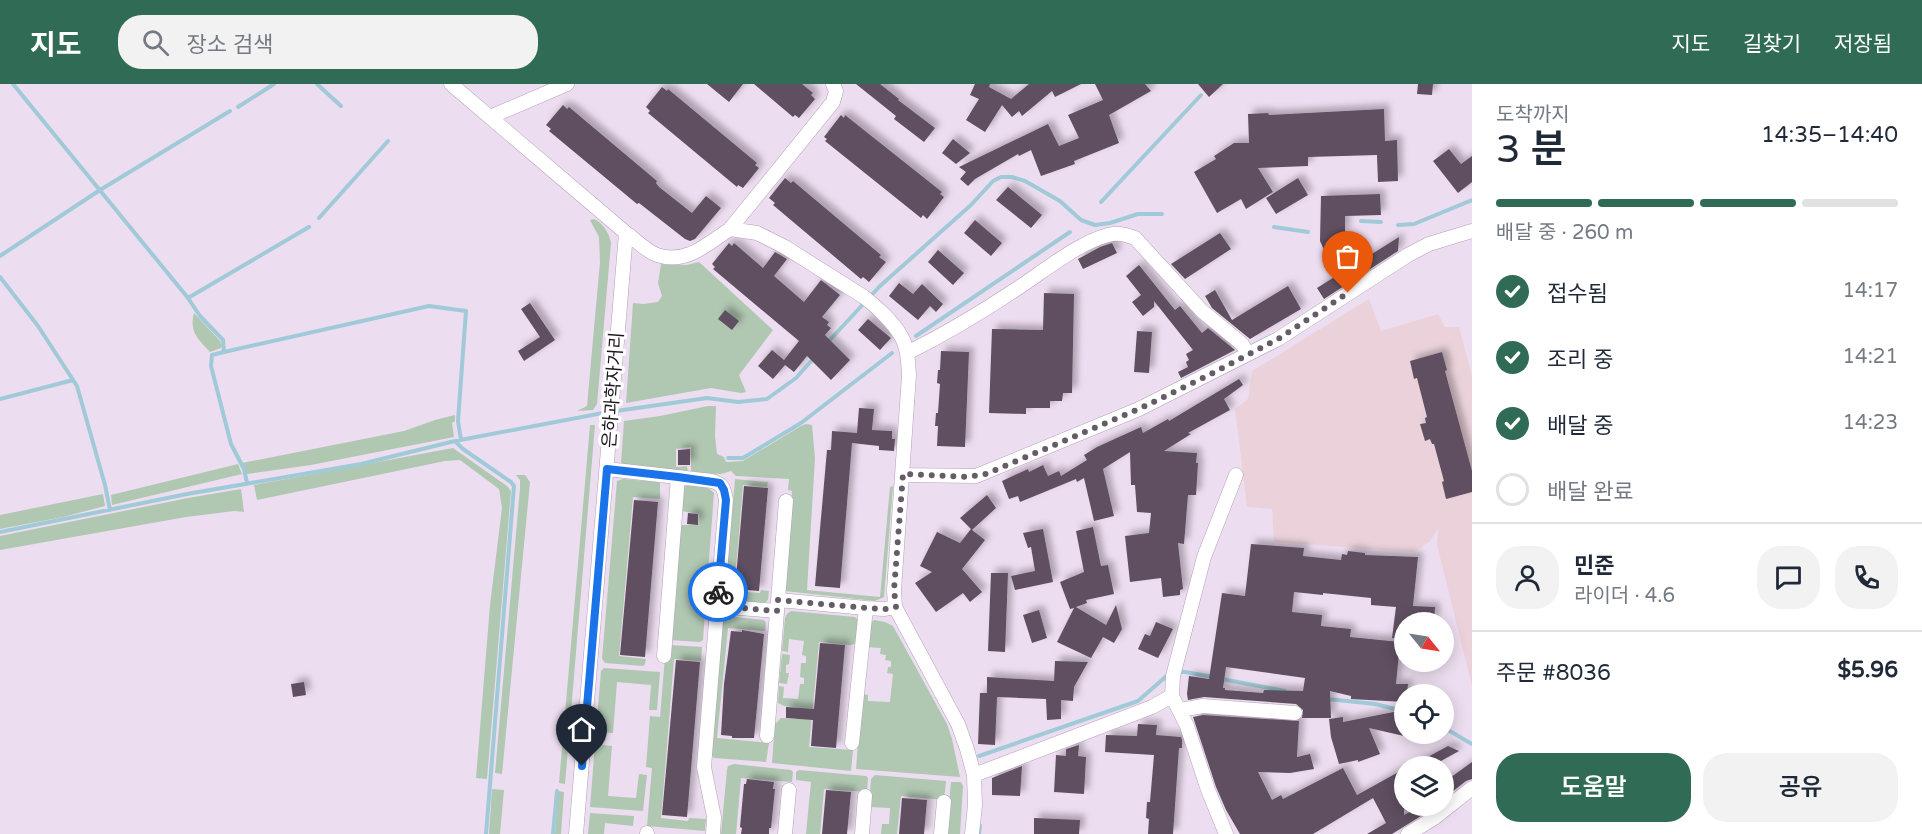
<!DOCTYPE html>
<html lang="ko">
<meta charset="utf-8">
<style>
body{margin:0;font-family:"Varela Round","Noto Sans KR",sans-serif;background:#f2f2f3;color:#1f2937;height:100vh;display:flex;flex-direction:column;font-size:22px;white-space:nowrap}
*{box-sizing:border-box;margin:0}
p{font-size:20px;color:#747a83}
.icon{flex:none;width:33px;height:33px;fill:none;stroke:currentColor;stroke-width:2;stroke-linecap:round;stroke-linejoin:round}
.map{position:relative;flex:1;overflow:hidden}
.side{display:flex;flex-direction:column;background:#fff;width:450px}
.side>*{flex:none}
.needle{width:39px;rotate:120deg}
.tools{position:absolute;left:1394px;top:528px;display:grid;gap:12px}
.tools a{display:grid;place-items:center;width:60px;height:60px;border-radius:50%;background:#fff;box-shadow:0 3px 15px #0003;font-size:30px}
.pin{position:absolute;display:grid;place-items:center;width:51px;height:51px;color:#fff;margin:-62px -26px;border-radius:50% 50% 50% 0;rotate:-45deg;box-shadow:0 0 6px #0007}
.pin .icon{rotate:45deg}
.courier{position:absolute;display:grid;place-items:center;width:60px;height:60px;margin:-30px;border:4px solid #1a73e8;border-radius:50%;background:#fff;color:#222;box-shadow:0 2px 8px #0007}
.overview em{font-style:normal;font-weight:600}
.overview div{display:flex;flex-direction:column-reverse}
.overview{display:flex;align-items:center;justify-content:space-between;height:102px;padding:0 24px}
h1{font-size:39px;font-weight:600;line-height:45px}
.bar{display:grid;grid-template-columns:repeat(4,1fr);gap:9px 6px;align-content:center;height:72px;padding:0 24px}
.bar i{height:8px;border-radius:4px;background:#e0e1e3}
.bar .on{background:#2f6b55}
.bar p{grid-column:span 4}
.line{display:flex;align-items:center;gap:15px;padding:0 24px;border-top:2px solid #e0e1e3}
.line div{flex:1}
.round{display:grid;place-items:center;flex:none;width:63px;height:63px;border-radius:24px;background:#f2f2f3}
ol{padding:0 24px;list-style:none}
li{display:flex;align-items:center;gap:18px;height:66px}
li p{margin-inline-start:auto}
li .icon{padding:6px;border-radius:50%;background:#2f6b55;color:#fff;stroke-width:4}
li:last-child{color:#747a83}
li i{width:33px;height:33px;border:3px solid #e0e1e3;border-radius:50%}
.action{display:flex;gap:12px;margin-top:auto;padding:12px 24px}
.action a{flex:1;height:69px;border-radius:24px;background:#2f6b55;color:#fff;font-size:24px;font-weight:600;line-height:69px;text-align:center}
.action a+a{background:#f2f2f3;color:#1f2937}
header{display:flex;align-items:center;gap:36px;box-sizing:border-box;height:84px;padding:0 30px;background:#2f6b55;color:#fff}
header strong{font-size:28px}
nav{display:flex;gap:33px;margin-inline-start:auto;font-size:21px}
.search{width:420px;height:54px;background:#f2f2f3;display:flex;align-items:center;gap:15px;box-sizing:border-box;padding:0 21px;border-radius:24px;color:#747a83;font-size:22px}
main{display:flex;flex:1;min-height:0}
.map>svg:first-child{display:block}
.education{fill:#ebd2da}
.green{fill:#b0c7b2}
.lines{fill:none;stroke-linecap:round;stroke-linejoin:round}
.stream{stroke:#a0cad7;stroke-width:4}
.building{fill:#5e5060;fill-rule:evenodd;filter:url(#shadow)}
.minor-casing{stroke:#b1a2b4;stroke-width:15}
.minor{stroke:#fff;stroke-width:14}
.done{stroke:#665c68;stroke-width:6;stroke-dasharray:0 10.8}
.route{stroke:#1a73e8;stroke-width:8}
.labels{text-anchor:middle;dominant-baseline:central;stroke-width:6;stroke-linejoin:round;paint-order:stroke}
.street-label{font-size:18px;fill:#1d171e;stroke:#fff}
</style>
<header>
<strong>지도</strong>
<div class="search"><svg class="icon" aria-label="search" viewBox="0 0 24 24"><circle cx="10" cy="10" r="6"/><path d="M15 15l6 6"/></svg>장소 검색</div>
<nav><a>지도</a><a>길찾기</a><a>저장됨</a></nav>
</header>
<main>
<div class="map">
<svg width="1472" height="750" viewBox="0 0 1472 750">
<defs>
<filter id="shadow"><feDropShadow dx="5" dy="-5" stdDeviation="3" flood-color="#0004"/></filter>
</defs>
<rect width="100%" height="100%" fill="#edddf0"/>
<path class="education" d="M1369,215L1381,247L1438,230L1445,243H1459L1472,292V602L1437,461L1438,445L1429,458L1414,468L1274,458L1272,425L1247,423L1235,325L1248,315L1252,287Z"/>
<path class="green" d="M594,135C603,139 609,149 611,159L597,320L593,326L577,327L587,322L600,178L599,153L590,136Z
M699,178L773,246L739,291L746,308L741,309L711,304L626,319L633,219L644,220L658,218L662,212L658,199L661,180L687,181Z
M194,229L220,257L222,262L221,264L210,268C198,255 189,248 194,229Z
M708,322H716L715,352L717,370L724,373L726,378L743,377L801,342L806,340L812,341L815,374L807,506L880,513L890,403L893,402L884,513L875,517L785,507L783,501L792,407L788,406L789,395L736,392L731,387L721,390L691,389V363L676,365V383L687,382L688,389L624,382L621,379L624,337L660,332Z
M455,331V337L452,339L454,353L311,381L247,390L242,379L404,347L435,336Z
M590,341H595L565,700L559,699Z
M453,364L507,402L511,407L487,695L476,694L490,521L502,424L499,405L460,376L445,377L257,416L254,401Z
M238,380L242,390L112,421L111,411Z
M516,391H525L530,398L502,690L495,689L520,404V396Z
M623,395L658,398L660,399V415L633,413L619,572L646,575L645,580L643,582L605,579L602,575L617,397Z
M735,395L768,398L767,403L743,401L734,507L760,509L761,506L769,507L768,516L763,520C751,519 730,522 725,508Z
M687,402C696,402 708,401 714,409L703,556L700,558L669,556L680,441H698L699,430L681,427L683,403Z
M241,405L244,428L234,427L186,433L0,466V452L188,414Z
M103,410L105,422L63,433L0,445V431Z
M791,527L855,533L858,536V556L855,560L850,561L819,558L809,663L853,666L851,687L772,679L775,640L781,634L798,635L799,624L784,622L778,619L779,602L784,603L783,614L798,615L800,600H804V594L800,593L801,579H806V572L802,571L804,557L789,555L788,568L782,567L785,534L787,530Z
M725,532L764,536L766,539L765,547L728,544L717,654L769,659L766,678L714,674L710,669L722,534Z
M874,536L885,538L893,542L947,640L952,655L960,693L856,685L862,610L868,611V617L890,618L893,590L887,589L888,583H891V577L885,576L886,571L880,570L881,564L867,563L871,538Z
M670,561L702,563L701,577L674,575L661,734L688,737L689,734L706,735L705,747L647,742L652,684L646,683L650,632L660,633L665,573Z
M782,570L790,571L789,580L786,581V589H789L787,600L779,599Z
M604,584L660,588L657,626H649L651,601L617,598L613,649L596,648L601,587Z
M595,660L612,662L608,712L636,714L639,690L647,691L643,727L590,723Z
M734,680L791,686L793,688L792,698L741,694L736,750H721L727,686L728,682Z
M799,686L866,692L868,694L867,708L824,705L820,750H806L811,698L796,696V688Z
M875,691L946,697L944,716L901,712L897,750H881L882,740H889L890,724L869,723L871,695Z
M951,698H961L963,702L960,750H946Z
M492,705L504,706L500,750H489Z
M558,707L564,708L561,750H555Z
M590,729L634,732L633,742L605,739L604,750H588Z"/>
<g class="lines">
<path class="stream" d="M13,0L188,214L200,232L223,256L224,268L429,222L466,227L458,337L461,356
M317,0L341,22
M238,23L274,0
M1101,118L1201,11
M319,134L388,57
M1361,137L1381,138
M1398,141L1414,140L1472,116
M1274,143L1308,148
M0,172L100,106L230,27
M0,193L38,242L77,302L105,401L110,426
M188,214L309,143
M916,252L1070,148
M828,258L880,202L971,121L993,97L1001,93H1012L1025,97L1060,117L1081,136L1095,141L1110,139L1138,130H1162
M224,268L212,271L211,282L231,360L244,385L247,399
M0,315L73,296
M616,327L707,314L738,318L767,315L796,294L813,275
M455,357L463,365L511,398L514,402L486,750
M728,374H743L801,339L892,269
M0,448L187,410L361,380L455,357L608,328
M1177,588H1185L1214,593
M1222,595L1285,607
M1328,615L1375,620L1404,627
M1443,643L1472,660
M979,672L1138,617L1170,589
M553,750L557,707
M979,750L980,742"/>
</g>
<path class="building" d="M707,0H743L729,18Z
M754,0H802L813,9L811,11L815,15L799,34L795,31L793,33Z
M856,0H880L899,15L898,16L935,44L924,58L894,35L896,32Z
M975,0H990L989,3L1011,15L1029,0H1081L1055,13L1052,7L1022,32L1019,27L1012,33L1002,21L985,48L966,36L979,15L970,11Z
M1095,0H1145L1151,7L1109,31L1119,59L1074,77L1075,80L1041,92L1031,66L1019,72L1018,70L975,95L968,102L960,95L966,88L959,83L1048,40L1059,62L1079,54L1068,31L1103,16Z
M1198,0H1223L1209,13Z
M1418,0H1433L1432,11L1417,10Z
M662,3L667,7L668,5L757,79L755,81L759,84L743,104L738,101L737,103L648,29L650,27L646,23Z
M563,21L567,25L569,23L657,97L656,99L659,103L692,129L706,112L721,124L695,155L690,157L685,155L639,119L637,120L549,47L551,45L546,41Z
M1384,25L1385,57L1397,56L1398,97L1378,98L1377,71L1308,73V82L1258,84L1273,108L1246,125L1241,115L1217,129L1194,88L1216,75L1214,72L1234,59H1249L1248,30L1268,29L1269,31Z
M841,31L844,34L845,31L942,108L940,110L944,113L927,135L923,131L921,134L825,57L827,55L824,53Z
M953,55L970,69L956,80L942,69Z
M1449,65L1461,80L1472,72V98L1458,109L1433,77Z
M785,94L791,99L793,97L881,171L879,173L886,178L869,198L863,193L861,195L773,121L775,119L769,114Z
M1298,94L1308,111L1276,130L1266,114Z
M1008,103L1042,131L1031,144L996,116Z
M1380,110L1381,131L1345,132V149L1339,150V156H1333L1348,185L1399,153L1398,167L1324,215L1317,204L1336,192L1320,157L1321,112Z
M975,136L1002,159L991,172L964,149Z
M1220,149L1231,165L1185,195L1171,180Z
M729,159L732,162L734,159L763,184L775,168L787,175L774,192L804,218L821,196L840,211L822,233L829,238L827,241L831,244L825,251L850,276L831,296L807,272L794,288L785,281L773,295L758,282L772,266L784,276L799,257L713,185L715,183L712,180Z
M1112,159L1117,169L1083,185L1078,175L1100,163Z
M938,166L964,189L953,201L928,178Z
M1139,181L1175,226L1180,222L1202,249L1208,244L1235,266L1181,294L1178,288L1188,283L1186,278L1189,276L1186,270L1193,266L1154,217V223L1143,232L1132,218L1141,211L1126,192Z
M899,199L913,210L922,200L943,220L936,228L930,222L918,236L889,212Z
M1288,202L1301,225L1250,255L1212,224L1205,212L1215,206L1232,236Z
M1044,209L1074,210L1072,309H1063L1062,317H1050V324H1026V330L989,329L992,245L1043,246Z
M530,219L555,256L524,277L518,267L540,253L521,225Z
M725,226L739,237L732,246L718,235Z
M868,235L891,254L880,266L858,246Z
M1137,247L1152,248L1149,289L1134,288Z
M941,267L969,268L965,363L937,362L938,342H935L936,329H938L940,300L937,299L938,286H940Z
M1442,268L1447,286L1445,287L1472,387V408L1446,415L1442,398L1444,397L1434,360H1432L1430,355L1425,357L1420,340L1426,339L1425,334L1427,333L1417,294L1414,295L1410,277Z
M1239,295L1243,301L1224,315L1230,326L1188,349L1191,350L1164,367L1197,369L1196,379H1198L1196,411H1188L1184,460L1178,459L1183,505L1180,506V511L1163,513L1161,494L1130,498L1125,452L1149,449L1151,429L1137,428L1135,401H1131L1130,368L1103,385L1114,432L1094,437L1084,394L1077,398L1076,395L1020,418L1018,412L1009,415L1002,397L1028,385L1029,388L1043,381L1048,392L1059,387L1061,392L1087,376L1084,371L1097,363L1141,343L1143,349L1168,335L1169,337Z
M859,324L874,325L872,346L892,347V355H895L894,367L879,366V362L852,359L840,504L815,502L827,366H831L832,347L857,349Z
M690,365V381H678V366Z
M744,402L768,404L759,507L735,505Z
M987,411L996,424L972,446L985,456L962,485L982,508L970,518L963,509L936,528L915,499L932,488L920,482L937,448L960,459L971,445L960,434Z
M634,416L658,418L645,573L620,571Z
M688,429L698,430V441L687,440Z
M1093,443L1101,482L1108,481L1114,510L1086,516L1087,519L1076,523L1106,541L1116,521L1122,545L1114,559L1103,553L1091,574L1057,558L1074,524L1070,525L1060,498L1084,488L1076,447Z
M1043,445L1053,498L1015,506L1011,492L1035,487L1031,463L1028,464L1023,449Z
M1251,460L1304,464L1303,472L1341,476L1342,470L1347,471L1348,467L1365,469V471L1418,473L1413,522L1435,523L1434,538H1404V556L1392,554L1396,523L1371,521V514L1323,509V511L1294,508L1292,528L1322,531L1321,542L1351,545L1350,553L1400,558L1396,600H1408L1407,610H1404V618L1351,615V612L1330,607L1331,634H1302L1303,626L1296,620L1204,613L1188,616L1187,610L1189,592L1209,595L1222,509L1245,512ZM1226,583L1305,594L1303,607L1264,606L1263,609L1225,606V604H1223Z
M991,489H1008L1005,568L988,567Z
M1039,526L1047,554L1032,559L1023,531Z
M1156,538L1173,545L1158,574L1138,565L1145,550L1150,552Z
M742,546L764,550L754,654H732V652L721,651L724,600L731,547L742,548Z
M820,559L845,561L836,664L811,662L813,636L786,634V623L814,625Z
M676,576L700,578L687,733L662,731Z
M1055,577L1088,578L1074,603L1073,617L1061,616V635L1047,636L1046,615L997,613L995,661L978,660L980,609H987V593L1054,597Z
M304,598L306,611L293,613L291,600Z
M1404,626V652L1369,644L1380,670L1358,678V676L1339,680L1331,653L1329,635L1343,633V638Z
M1203,631L1299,637L1297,673L1310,670L1314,685L1290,689L1258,688L1272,716L1281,711L1283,715L1343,684L1357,711L1404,685V731L1420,722H1425L1429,727L1392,750H1367L1386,739L1373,714L1313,750H1240L1226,726L1216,703L1193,633Z
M1138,640L1157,641L1156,651L1181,653L1182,656V664H1179L1173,750H1148L1149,735L1146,734L1147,718H1150L1154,671L1105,668L1106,651L1137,652Z
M1079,661L1078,672L1086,673L1084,710L1054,708L1056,671L1066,672V665Z
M1448,662L1459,667L1432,682H1411Z
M1472,678V695L1466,697L1443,715V699Z
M1022,682L1020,712L992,711V694Z
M747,695L774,698L773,705H775L771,744H769V750H741L742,744L740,743L744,700H746Z
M826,706L851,708L847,750H822Z
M902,714L927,716L924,750H899Z
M1034,734L1080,736L1079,750H1034Z"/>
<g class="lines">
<defs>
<path id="minor" d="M451,0L626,149C636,156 646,167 657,171C686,181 707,160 730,145L757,149L785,163L864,213C876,222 894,239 901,252C908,264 908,278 909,291L894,506L895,523L958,640L967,665L974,691
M490,33L567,0
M730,145L833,18L836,7L833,0
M907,269C945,250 982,228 1018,204C1044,187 1078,159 1108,151C1118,148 1126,151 1135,154L1202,227L1242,260L1248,270
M607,385L712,397C723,400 724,405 726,416L704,683L714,733L713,750
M903,391L976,392L1139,325L1278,255L1408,171L1429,160L1472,147
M778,516L866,524L885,525L895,523
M716,522L777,527
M664,572L678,393
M1180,626L1203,622L1295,629
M767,652L786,417
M852,659L866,524
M576,750L626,149
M647,750V749
M785,750L789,706
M862,750L865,712
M941,750L944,718
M972,750L975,721L974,691L1152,623L1172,612
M1226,750L1208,706L1187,642L1172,612L1173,592L1204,473L1236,391
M1408,750L1434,734L1472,704"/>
</defs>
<use href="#minor" class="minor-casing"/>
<use href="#minor" class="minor"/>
</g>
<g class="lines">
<path class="done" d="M718,508L716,522L777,527L778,516L866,524L885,525L896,523L894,506L903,390L968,393L986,390L1139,325L1205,293L1278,255L1348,209"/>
<path class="route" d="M582,682L607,385L678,393L720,399L724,406L726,416L718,508"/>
</g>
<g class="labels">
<g class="street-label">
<text transform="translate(613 306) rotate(-86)">은하과학자거리</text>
</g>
</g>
</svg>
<div class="tools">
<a><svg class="needle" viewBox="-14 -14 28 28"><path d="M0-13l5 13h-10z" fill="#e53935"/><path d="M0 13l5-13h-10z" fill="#747a83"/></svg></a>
<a><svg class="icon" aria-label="locate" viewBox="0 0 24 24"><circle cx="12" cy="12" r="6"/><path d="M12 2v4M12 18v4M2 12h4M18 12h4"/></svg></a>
<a><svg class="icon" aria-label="layers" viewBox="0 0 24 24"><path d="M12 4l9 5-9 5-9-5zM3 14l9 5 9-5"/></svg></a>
</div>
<div class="pin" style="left:1348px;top:209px;background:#ea580c"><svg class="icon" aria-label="bag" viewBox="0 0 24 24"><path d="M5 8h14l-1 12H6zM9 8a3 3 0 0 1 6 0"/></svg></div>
<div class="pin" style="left:582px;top:682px;background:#1f2937"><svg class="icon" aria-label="home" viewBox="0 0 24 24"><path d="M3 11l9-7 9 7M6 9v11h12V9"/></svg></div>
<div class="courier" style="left:718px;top:508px"><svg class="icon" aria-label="bike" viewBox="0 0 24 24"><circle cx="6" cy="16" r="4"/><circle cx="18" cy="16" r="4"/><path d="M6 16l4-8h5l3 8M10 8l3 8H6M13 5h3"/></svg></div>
</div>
<section class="side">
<div class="overview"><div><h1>3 분</h1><p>도착까지</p></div><em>14:35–14:40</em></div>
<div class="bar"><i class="on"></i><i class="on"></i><i class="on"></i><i></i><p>배달 중 · 260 m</p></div>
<ol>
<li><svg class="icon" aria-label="check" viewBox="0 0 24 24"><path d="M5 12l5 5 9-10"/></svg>접수됨<p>14:17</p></li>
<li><svg class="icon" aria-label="check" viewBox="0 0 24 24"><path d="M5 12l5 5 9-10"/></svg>조리 중<p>14:21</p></li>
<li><svg class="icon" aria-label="check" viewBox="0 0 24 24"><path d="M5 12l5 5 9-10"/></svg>배달 중<p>14:23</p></li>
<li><i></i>배달 완료</li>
</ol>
<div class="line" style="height:108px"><a class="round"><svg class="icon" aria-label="person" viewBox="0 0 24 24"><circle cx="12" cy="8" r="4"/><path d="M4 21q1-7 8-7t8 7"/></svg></a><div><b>민준</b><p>라이더 · 4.6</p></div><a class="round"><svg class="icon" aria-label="chat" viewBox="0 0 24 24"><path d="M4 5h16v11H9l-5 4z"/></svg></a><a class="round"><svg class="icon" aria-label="phone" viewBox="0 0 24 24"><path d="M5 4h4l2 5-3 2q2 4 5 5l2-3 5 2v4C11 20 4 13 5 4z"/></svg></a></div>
<div class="line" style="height:78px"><div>주문 #8036</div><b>$5.96</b></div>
<div class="action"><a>도움말</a><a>공유</a></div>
</section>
</main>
